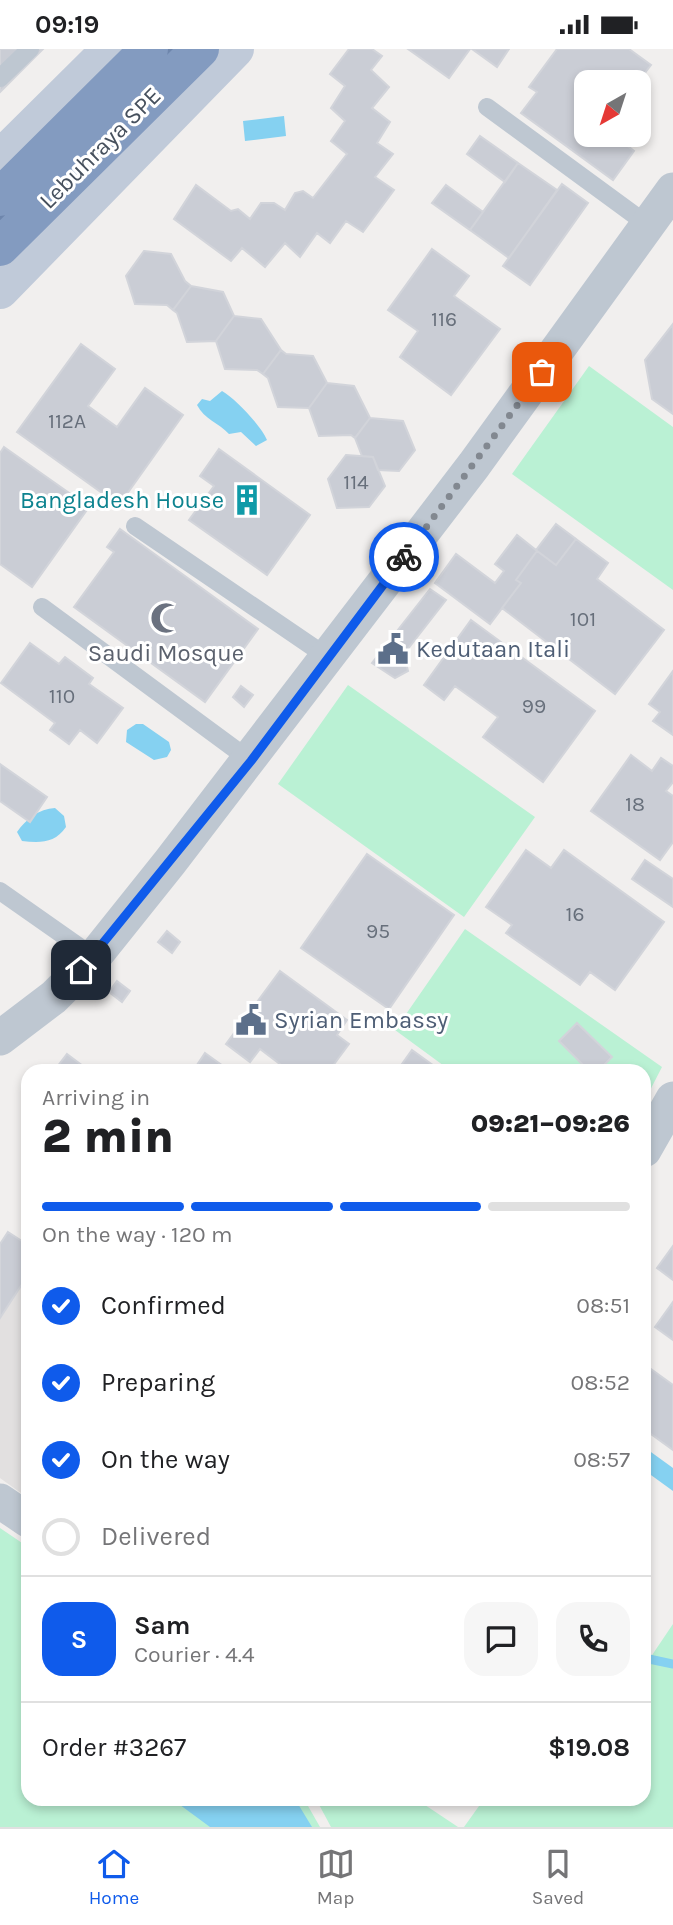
<!DOCTYPE html>
<meta charset="utf-8">
<style>
body{margin:0;font-family:Karla,sans-serif;background:#f6f6f6;color:#202124;height:100vh;display:flex;flex-direction:column;font-size:26px;white-space:nowrap}
*{box-sizing:border-box;margin:0}
p{font-size:23px;color:#757577}
.icon{flex:none;width:38px;height:38px;fill:none;stroke:currentColor;stroke-width:2;stroke-linecap:round;stroke-linejoin:round}
.map{position:relative;flex:1;overflow:hidden}
.details{position:absolute;left:21px;top:1015px;width:630px;height:742px;display:flex;flex-direction:column;background:#fff;border-radius:21px;box-shadow:0 4px 10px #0003}
.details>*{flex:none}
.needle{width:46px;rotate:219deg}
.tools{position:absolute;left:574px;top:21px;display:grid;gap:14px}
.tools a{display:grid;place-items:center;width:77px;height:77px;border-radius:14px;background:#fff;box-shadow:0 4px 10px #0003;font-size:35px}
.pin{position:absolute;display:grid;place-items:center;width:60px;height:60px;color:#fff;margin:-30px;border-radius:14px;box-shadow:0 4px 10px #0006}
.courier{position:absolute;display:grid;place-items:center;width:70px;height:70px;margin:-35px;border:5px solid #0f5beb;border-radius:50%;background:#fff;color:#222;box-shadow:0 2px 9px #0007}
.headline em{font-style:normal;font-weight:800}
.headline div{display:flex;flex-direction:column-reverse}
.headline{display:flex;align-items:center;justify-content:space-between;height:119px;padding:0 21px}
h1{font-size:46px;font-weight:800;line-height:52px}
.bar{display:grid;grid-template-columns:repeat(4,1fr);gap:10px 7px;align-content:center;height:84px;padding:0 21px}
.bar i{height:9px;border-radius:5px;background:#e0e0e0}
.bar .active{background:#0f5beb}
.bar p{grid-column:span 4}
.line{display:flex;align-items:center;gap:18px;padding:0 21px;border-top:2px solid #e0e0e0}
.line div{flex:1}
.round{display:grid;place-items:center;flex:none;width:74px;height:74px;border-radius:21px;background:#f6f6f6}
ol{padding:0 21px;list-style:none}
li{display:flex;align-items:center;gap:21px;height:77px}
li p{margin-inline-start:auto}
li .icon{padding:7px;border-radius:50%;background:#0f5beb;color:#fff;stroke-width:4}
li:last-child{color:#757577}
li i{width:38px;height:38px;border:4px solid #e0e0e0;border-radius:50%}
.status{display:flex;justify-content:space-between;align-items:center;height:49px;padding:0 35px;background:#fff;direction:ltr}
.status svg{height:19px;fill:currentColor}
.dock{display:flex;justify-content:space-around;align-items:center;height:98px;border-top:2px solid #e0e0e0;background:#fff;font-size:19px;color:#757577}
.dock a{display:grid;justify-items:center;gap:4px}
.dock .active{color:#0f5beb}
.map>svg:first-child{display:block}
.education{fill:#e2e0e0}
.green{fill:#baf1d4}
.water{fill:#85d1f1}
.lines{fill:none;stroke-linecap:round;stroke-linejoin:round}
.stream{stroke:#85d1f1;stroke-width:9}
.building{fill:#cacdd5;stroke:#d2d4da;stroke-width:2}
.highway-casing{stroke:#6e86ac;stroke-width:42}
.lane{stroke:#bec7d1;stroke-width:18}
.street{stroke:#bec7d1;stroke-width:35}
.secondary{stroke:#c0cad9;stroke-width:38}
.highway{stroke:#839bc0;stroke-width:38}
.done{stroke:#828890;stroke-width:7;stroke-dasharray:0 12.6}
.route{stroke:#0f5beb;stroke-width:9}
.labels{text-anchor:middle;dominant-baseline:central;stroke-width:6;stroke-linejoin:round;paint-order:stroke}
.number-label{font-size:21px;fill:#676f7b}
.street-label{font-size:24px;fill:#46505d;stroke:#fff}
.culture-label{font-size:24px;fill:#0d838f;stroke:#fff;text-anchor:end}
.service-label{font-size:24px;fill:#4e5e75;stroke:#fff;text-anchor:start}
.worship-label{font-size:24px;fill:#5b616d;stroke:#fff}
</style>
<div class="status"><b>09:19</b><svg viewBox="0 0 49 12"><path d="M0 12V9h3v3zM5 12V6h3v6zM10 12V3h3v9zM15 12V0h3v12zM26 1h20v11H26zM47 4h2v5h-2z"/></svg></div>
<div class="map">
<svg width="673" height="1778" viewBox="0 0 673 1778">
<rect width="100%" height="100%" fill="#f1efee"/>
<path class="education" d="M28,1202V1449L0,1429V1249Z"/>
<path class="green" d="M589,317L673,378V541L512,425Z
M348,636L535,768L464,868L278,735Z
M465,880L662,1018L644,1053V1022H451L395,981Z
M0,1479L28,1498V1750H304L320,1778H0Z
M673,1575V1778H464L484,1750H644V1618Z
M316,1750H416L458,1778H331Z"/>
<path class="water" d="M284,67L286,87L245,92L243,72Z
M222,342C235,349 262,378 267,391L256,397L241,383L229,385C219,374 204,370 197,356L202,350L210,352Z
M136,675H143L169,693L171,701L167,708L154,711L126,693L127,681Z
M55,759L64,767L66,778C55,794 41,794 22,792L17,783C26,770 39,760 55,759Z
M644,1398L673,1419V1442L644,1421Z
M172,1750H295L312,1778H210Z"/>
<g class="lines">
<path class="stream" d="M649,1610L673,1615"/>
</g>
<path class="building" d="M0,0H43L0,43Z
M349,0H372L382,7L371,21L389,38L372,59L390,73L377,94L393,105L375,128L394,141L363,183L346,172L330,194L317,184L300,208L285,194L265,218L242,199L231,212L174,170L196,136L231,162L238,160L250,170L261,154H274L285,161L295,144L303,142L313,149L347,105L331,92L345,72L331,59L345,37L330,25Z
M408,0H470L449,29Z
M472,0H509L497,18Z
M557,0H629L651,16L638,33H586V86H630L624,94L634,102L613,131L521,64L537,43L529,38Z
M480,87L518,114L505,133L467,105Z
M518,114L557,141L509,209L470,181Z
M562,135L588,154L530,236L503,217Z
M446,136L483,163L470,181L432,154Z
M432,200L469,227L454,247L500,280L451,346L400,308L418,282L388,261Z
M144,202L171,205L185,232L191,237L173,261L167,256L135,255L126,227Z
M191,237L223,243L234,267L216,292L187,293L177,264L173,261Z
M234,267L261,270L281,301L263,325L257,321L225,320L216,292Z
M673,275V365L652,350L645,311Z
M81,295L115,320L88,357L117,378L145,339L183,366L119,456L17,383Z
M281,301L286,305L313,307L327,334L309,359L278,358L268,329L263,325Z
M327,334L354,337L370,369L355,389L351,386L319,387L309,359Z
M370,369L403,372L415,401L399,422L378,421L373,408L362,407L355,389Z
M4,398L89,458L32,538L0,515V404Z
M219,400L310,466L267,526L189,471L214,437L200,427Z
M346,406L373,408L385,437L369,458L337,459L328,430Z
M556,475L576,490L556,516L537,502L516,531L521,534L490,575L435,534L456,505L495,534L504,522L495,515L517,486L536,501Z
M120,480L258,580L205,653L74,558L114,503L107,498Z
M576,490L608,514L597,530L664,581L615,645L502,559L521,534L516,531L537,502L556,516Z
M430,540L446,551L404,605L408,622L395,629L372,614Z
M471,571L595,662L543,733L483,688L498,668L455,637L444,651L424,636Z
M30,594L59,615L65,608L93,629L89,635L123,659L97,694L80,681L69,695L50,681L55,674L1,634Z
M673,622V686L653,672L660,663L649,655Z
M241,637L253,646L244,658L233,648Z
M631,706L652,722L661,709L673,717V733L666,742L673,747V793L660,811L591,762Z
M0,715L47,748L30,773L0,752Z
M526,801L551,819L564,801L664,873L615,941L590,923L580,936L506,884L512,876L486,858Z
M367,805L454,866L389,960L301,899Z
M645,811L673,830V858L632,830Z
M167,882L180,893L172,904L158,893Z
M280,922L347,971L337,986L349,995L329,1022H289L260,1000L250,1013L226,995Z
M117,932L130,942L122,953L109,943Z
M577,974L612,1008L598,1022H589L559,992Z
M412,1001L441,1022H397Z
M205,1004L230,1022H193Z
M67,1005L87,1020L86,1022H54Z
M8,1183L28,1196V1226L0,1269V1195Z
M673,1197V1231L657,1219Z
M673,1253V1291L655,1278Z
M644,1315L673,1336V1401L644,1380Z"/>
<g class="lines">
<defs>
<path id="highway" d="M0,148L149,0
M0,198L200,0"/>
</defs>
<use href="#highway" class="highway-casing"/>
<path class="lane" d="M0,29L30,0
M487,58L648,176
M135,477L329,609
M42,558L251,712
M0,842L94,908"/>
<path class="street" d="M0,989L54,948L94,908L170,813L474,416L673,141
M644,1101L673,1050
M0,1452L28,1471"/>
<path class="secondary" d="M0,110L111,0
M0,241L235,0"/>
<use href="#highway" class="highway"/>
</g>
<g class="lines">
<path class="done" d="M404,508L542,323"/>
<path class="route" d="M81,921L251,712L404,508"/>
</g>
<defs>
<symbol id="building-bare" viewBox="-9 -9 18 18"><path d="M-4-6H4V6H1V3H-1V6H-4ZM-2.5-4.3h1.7v1.8h-1.7ZM.8-4.3h1.7v1.8H.8ZM-2.5-1h1.7V.8h-1.7ZM.8-1h1.7V.8H.8Z" fill="#0f9aa8" stroke="#fff" stroke-width="2.5" paint-order="stroke"/></symbol>
<symbol id="mosque-bare" viewBox="-9 -9 18 18"><path d="M3.5-4.9A6 6 0 1 0 3.5 4.9A5 5 0 1 1 3.5-4.9Z" fill="#6b7280" stroke="#fff" stroke-width="2.5" paint-order="stroke"/></symbol>
<symbol id="civic-bare" viewBox="-9 -9 18 18"><path d="M-.6-6.5H3V-4.5H.6V-3L4-1V1h2V6H-6V1h2V-1L-.6-3ZM-1.2 2.5V6h2.4V2.5Z" fill="#5c6f8a" stroke="#fff" stroke-width="2.5" paint-order="stroke"/></symbol>
</defs>
<g fill-rule="evenodd">
<use href="#building-bare" x="225" y="429" width="44" height="44"/>
<use href="#mosque-bare" x="144" y="547" width="44" height="44"/>
<use href="#civic-bare" x="371" y="578" width="44" height="44"/>
<use href="#civic-bare" x="229" y="949" width="44" height="44"/>
</g>
<g class="labels">
<g class="number-label">
<text x="444" y="270">116</text>
<text x="67" y="372">112A</text>
<text x="356" y="433">114</text>
<text x="583" y="570">101</text>
<text x="62" y="647">110</text>
<text x="534" y="657">99</text>
<text x="635" y="755">18</text>
<text x="575" y="865">16</text>
<text x="378" y="882">95</text>
</g>
<g class="street-label">
<text transform="translate(100 99) rotate(-45)">Lebuhraya SPE</text>
</g>
<g class="culture-label">
<text x="224" y="451">Bangladesh House</text>
</g>
<g class="service-label">
<text x="416" y="600">Kedutaan Itali</text>
<text x="274" y="971">Syrian Embassy</text>
</g>
<g class="worship-label">
<text x="166" y="604">Saudi Mosque</text>
</g>
</g>
</svg>
<div class="tools">
<a><svg class="needle" viewBox="-14 -14 28 28"><path d="M0-13l5 13h-10z" fill="#e53935"/><path d="M0 13l5-13h-10z" fill="#757577"/></svg></a>
</div>
<div class="pin" style="left:542px;top:323px;background:#ea580c"><svg class="icon" aria-label="bag" viewBox="0 0 24 24"><path d="M5 8h14l-1 12H6zM9 8a3 3 0 0 1 6 0"/></svg></div>
<div class="pin" style="left:81px;top:921px;background:#1f2937"><svg class="icon" aria-label="home" viewBox="0 0 24 24"><path d="M3 11l9-7 9 7M6 9v11h12V9"/></svg></div>
<div class="courier" style="left:404px;top:508px"><svg class="icon" aria-label="bike" viewBox="0 0 24 24"><circle cx="6" cy="16" r="4"/><circle cx="18" cy="16" r="4"/><path d="M6 16l4-8h5l3 8M10 8l3 8H6M13 5h3"/></svg></div>
<section class="details">
<div class="headline"><div><h1>2 min</h1><p>Arriving in</p></div><em>09:21–09:26</em></div>
<div class="bar"><i class="active"></i><i class="active"></i><i class="active"></i><i></i><p>On the way · 120 m</p></div>
<ol>
<li><svg class="icon" aria-label="check" viewBox="0 0 24 24"><path d="M5 12l5 5 9-10"/></svg>Confirmed<p>08:51</p></li>
<li><svg class="icon" aria-label="check" viewBox="0 0 24 24"><path d="M5 12l5 5 9-10"/></svg>Preparing<p>08:52</p></li>
<li><svg class="icon" aria-label="check" viewBox="0 0 24 24"><path d="M5 12l5 5 9-10"/></svg>On the way<p>08:57</p></li>
<li><i></i>Delivered</li>
</ol>
<div class="line" style="height:126px"><b class="round" style="background:#0f5beb;color:#fff">S</b><div><b>Sam</b><p>Courier · 4.4</p></div><a class="round"><svg class="icon" aria-label="chat" viewBox="0 0 24 24"><path d="M4 5h16v11H9l-5 4z"/></svg></a><a class="round"><svg class="icon" aria-label="phone" viewBox="0 0 24 24"><path d="M5 4h4l2 5-3 2q2 4 5 5l2-3 5 2v4C11 20 4 13 5 4z"/></svg></a></div>
<div class="line" style="height:91px"><div>Order #3267</div><b>$19.08</b></div>
</section>
</div>
<nav class="dock">
<a class="active"><svg class="icon" aria-label="home" viewBox="0 0 24 24"><path d="M3 11l9-7 9 7M6 9v11h12V9"/></svg>Home</a>
<a><svg class="icon" aria-label="map" viewBox="0 0 24 24"><path d="M3 6l6-2 6 2 6-2v14l-6 2-6-2-6 2zM9 4v14M15 6v14"/></svg>Map</a>
<a><svg class="icon" aria-label="saved" viewBox="0 0 24 24"><path d="M7 4h10v16l-5-4-5 4z"/></svg>Saved</a>
</nav>
